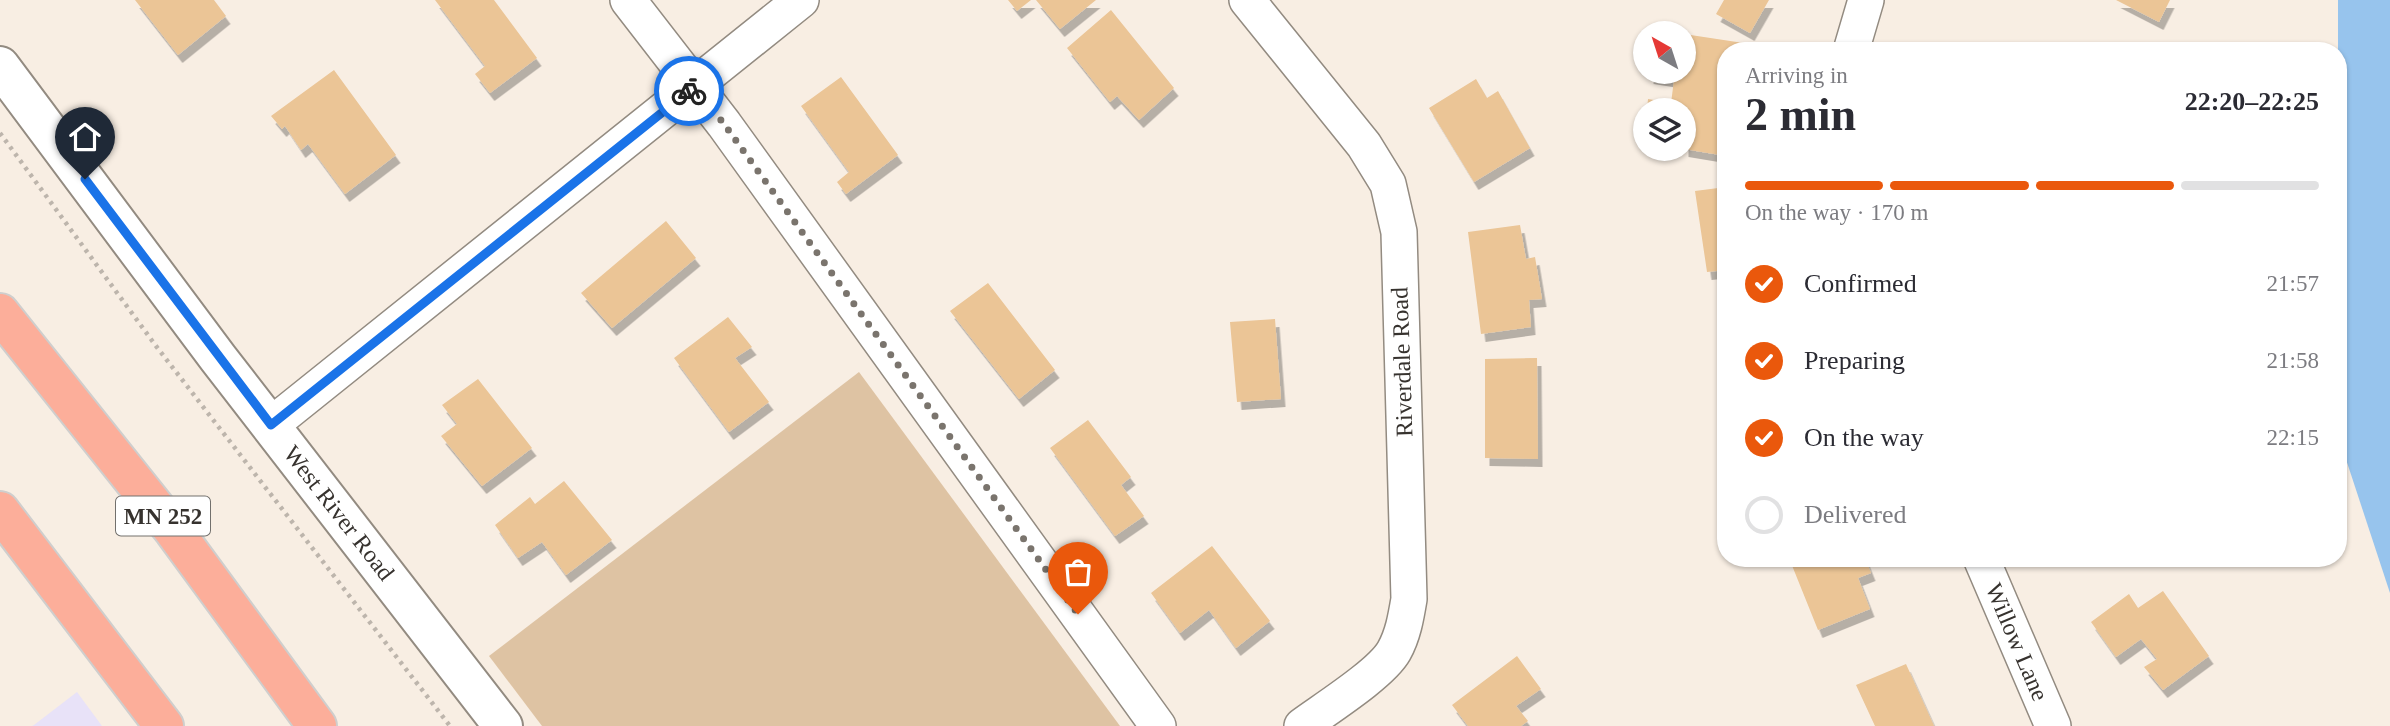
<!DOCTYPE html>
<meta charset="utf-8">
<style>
body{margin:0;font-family:"Times New Roman",serif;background:#f7f7f7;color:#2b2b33;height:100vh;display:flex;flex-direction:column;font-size:26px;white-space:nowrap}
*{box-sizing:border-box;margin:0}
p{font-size:23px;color:#7c7c81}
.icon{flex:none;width:38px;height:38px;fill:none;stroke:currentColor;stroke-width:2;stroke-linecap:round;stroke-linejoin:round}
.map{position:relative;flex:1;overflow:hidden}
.details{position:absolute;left:1717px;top:42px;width:630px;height:525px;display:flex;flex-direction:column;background:#fff;border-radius:28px;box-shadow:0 2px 5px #0004}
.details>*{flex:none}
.needle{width:46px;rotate:321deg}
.controls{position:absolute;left:1633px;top:21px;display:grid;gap:14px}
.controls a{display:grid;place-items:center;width:63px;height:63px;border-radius:50%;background:#fff;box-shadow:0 2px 5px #0004;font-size:35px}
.pin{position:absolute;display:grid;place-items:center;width:60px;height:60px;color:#fff;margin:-72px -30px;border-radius:50% 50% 50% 0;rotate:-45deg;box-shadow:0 0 7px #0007}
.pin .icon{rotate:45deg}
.courier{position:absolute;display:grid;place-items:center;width:70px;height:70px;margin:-35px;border:5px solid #1a73e8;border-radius:50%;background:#fff;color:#222;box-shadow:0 2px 9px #0007}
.headline em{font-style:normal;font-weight:600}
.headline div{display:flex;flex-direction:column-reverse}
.headline{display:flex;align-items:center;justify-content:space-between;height:119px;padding:0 28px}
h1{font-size:46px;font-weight:600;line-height:52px}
.bar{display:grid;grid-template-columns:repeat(4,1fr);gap:10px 7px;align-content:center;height:84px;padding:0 28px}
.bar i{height:9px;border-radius:5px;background:#e1e1e2}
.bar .on{background:#ea580c}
.bar p{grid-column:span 4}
ol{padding:0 28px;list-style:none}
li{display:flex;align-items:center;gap:21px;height:77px}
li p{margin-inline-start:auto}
li .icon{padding:7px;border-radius:50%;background:#ea580c;color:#fff;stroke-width:4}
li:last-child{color:#7c7c81}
li i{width:38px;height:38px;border:4px solid #e1e1e2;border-radius:50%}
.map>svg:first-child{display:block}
.commercial{fill:#e8e2f8}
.green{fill:#dec3a3}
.water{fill:#97c4ed}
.building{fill:#ebc596;filter:url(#shadow)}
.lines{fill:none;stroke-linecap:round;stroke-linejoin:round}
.minor-casing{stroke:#938b81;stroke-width:38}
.tertiary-casing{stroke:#938b81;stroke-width:42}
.trunk-casing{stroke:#cfcecd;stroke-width:42}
.path{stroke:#bdb5ac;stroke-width:4.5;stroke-dasharray:3.5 5;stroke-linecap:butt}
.minor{stroke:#fff;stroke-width:35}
.tertiary{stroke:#fff;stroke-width:38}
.trunk{stroke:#fcae9a;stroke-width:38}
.done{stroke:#7a746d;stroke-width:7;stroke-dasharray:0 12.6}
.route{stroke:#1a73e8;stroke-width:9}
.labels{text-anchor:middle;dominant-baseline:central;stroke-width:5;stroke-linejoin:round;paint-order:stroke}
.shield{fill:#fff;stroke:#72706d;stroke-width:2}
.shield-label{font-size:23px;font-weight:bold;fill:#36322e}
.street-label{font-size:24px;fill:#36322e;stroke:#fff}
</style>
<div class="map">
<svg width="2390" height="726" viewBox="0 0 2390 726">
<defs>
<filter id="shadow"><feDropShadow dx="4.5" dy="8" stdDeviation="0" flood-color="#0004"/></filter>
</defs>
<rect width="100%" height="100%" fill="#f8eee3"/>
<path class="commercial" d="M77,692L102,726H32L34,725Z"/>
<path class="green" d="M859,372L1120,726H542L489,656Z"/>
<path class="water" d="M2338,0H2390V593L2338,435Z"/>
<path class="building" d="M135,0H214L226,16L178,55Z
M435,0H494L537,58L490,93L475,74L485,66Z
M1008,0H1031L1017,11Z
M1036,0H1096L1060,29Z
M1724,0H1769L1750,33L1716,14Z
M2116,0H2170L2159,22Z
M1111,10L1174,88L1139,120L1117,96L1110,102L1067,48Z
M1684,34L1750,44L1749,51H1726V156L1684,149V110H1647L1648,99L1671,103L1674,80L1649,76L1650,72H1684Z
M334,70L396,155L345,194L308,144L301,150L285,126L282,129L271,116Z
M841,77L898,155L846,194L837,182L849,172L801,106Z
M1476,79L1487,98L1498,91L1530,148L1474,182L1429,108Z
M1726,187V270L1707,272L1695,191Z
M666,221L696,258L612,328L581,293Z
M1520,225L1526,259L1535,257L1542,299L1529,300L1531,327L1481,334L1468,232Z
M988,283L1055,370L1019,399L950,311Z
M728,317L752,347L735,358L769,402L729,432L674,358Z
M1275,319L1281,399L1237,402L1230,322Z
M1537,358L1538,459L1485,458V359Z
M478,379L532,448L482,486L441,436L457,424L442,405Z
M1088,420L1131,477L1121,485L1144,516L1115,536L1050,448Z
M564,481L612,540L566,575L542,542L518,558L495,525L530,497L535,504Z
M1212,546L1270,621L1236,648L1209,610L1180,633L1151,593Z
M1789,558H1865L1871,573L1858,578L1870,609L1818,630Z
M2163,591L2209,656L2163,690L2144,667L2157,659L2141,639L2116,657L2091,622L2129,594L2138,608Z
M1517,656L1541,689L1516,706L1528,721L1521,726H1468L1452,705Z
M1906,664L1934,726H1875L1856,685Z"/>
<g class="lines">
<defs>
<path id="minor" d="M628,0L724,124L1158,726
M1247,0L1364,145L1388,184L1399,232L1409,599C1406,617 1403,635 1394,651C1381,674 1325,709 1302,726
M1851,51L1866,0
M271,425L801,0
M1981,558L2053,726"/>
<path id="tertiary" d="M0,66L218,358L503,726"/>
<path id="trunk" d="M0,313L174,531L317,726
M0,511L164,726"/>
</defs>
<use href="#minor" class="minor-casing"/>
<use href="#tertiary" class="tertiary-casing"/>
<use href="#trunk" class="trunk-casing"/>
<path class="path" d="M0,133L156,346L450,726"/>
<use href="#minor" class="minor"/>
<use href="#tertiary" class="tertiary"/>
<use href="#trunk" class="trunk"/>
</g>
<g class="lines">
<path class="done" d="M689,91L694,86L724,124L1078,614"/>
<path class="route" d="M85,179L271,425L689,91"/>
</g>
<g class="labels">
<rect class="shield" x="116" y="496.5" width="94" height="39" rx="5"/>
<g class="shield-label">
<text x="163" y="516">MN 252</text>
</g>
<g class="street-label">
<text transform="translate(1402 362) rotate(-92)">Riverdale Road</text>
<text transform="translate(339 513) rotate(52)">West River Road</text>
<text transform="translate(2017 642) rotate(67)">Willow Lane</text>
</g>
</g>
</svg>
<div class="controls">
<a><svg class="needle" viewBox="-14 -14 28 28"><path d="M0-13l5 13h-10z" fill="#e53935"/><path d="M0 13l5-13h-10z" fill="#7c7c81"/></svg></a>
<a><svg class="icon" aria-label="layers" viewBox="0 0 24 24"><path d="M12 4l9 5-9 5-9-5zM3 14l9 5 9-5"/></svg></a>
</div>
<div class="pin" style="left:1078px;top:614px;background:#ea580c"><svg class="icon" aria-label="bag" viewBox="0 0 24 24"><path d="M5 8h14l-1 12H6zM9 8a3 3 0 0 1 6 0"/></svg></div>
<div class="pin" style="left:85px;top:179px;background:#1f2937"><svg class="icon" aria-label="home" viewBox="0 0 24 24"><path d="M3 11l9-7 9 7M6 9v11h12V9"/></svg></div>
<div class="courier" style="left:689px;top:91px"><svg class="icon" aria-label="bike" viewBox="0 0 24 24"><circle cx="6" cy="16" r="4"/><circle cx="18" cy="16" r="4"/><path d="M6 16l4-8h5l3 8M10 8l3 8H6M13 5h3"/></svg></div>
<section class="details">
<div class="headline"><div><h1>2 min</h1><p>Arriving in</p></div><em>22:20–22:25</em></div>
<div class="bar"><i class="on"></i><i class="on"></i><i class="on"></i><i></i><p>On the way · 170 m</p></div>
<ol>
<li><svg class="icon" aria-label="check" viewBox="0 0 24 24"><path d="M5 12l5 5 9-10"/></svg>Confirmed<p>21:57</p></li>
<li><svg class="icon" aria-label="check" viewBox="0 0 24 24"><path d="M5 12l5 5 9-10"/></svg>Preparing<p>21:58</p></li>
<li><svg class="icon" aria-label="check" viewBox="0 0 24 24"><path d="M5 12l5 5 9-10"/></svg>On the way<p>22:15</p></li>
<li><i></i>Delivered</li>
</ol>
</section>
</div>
